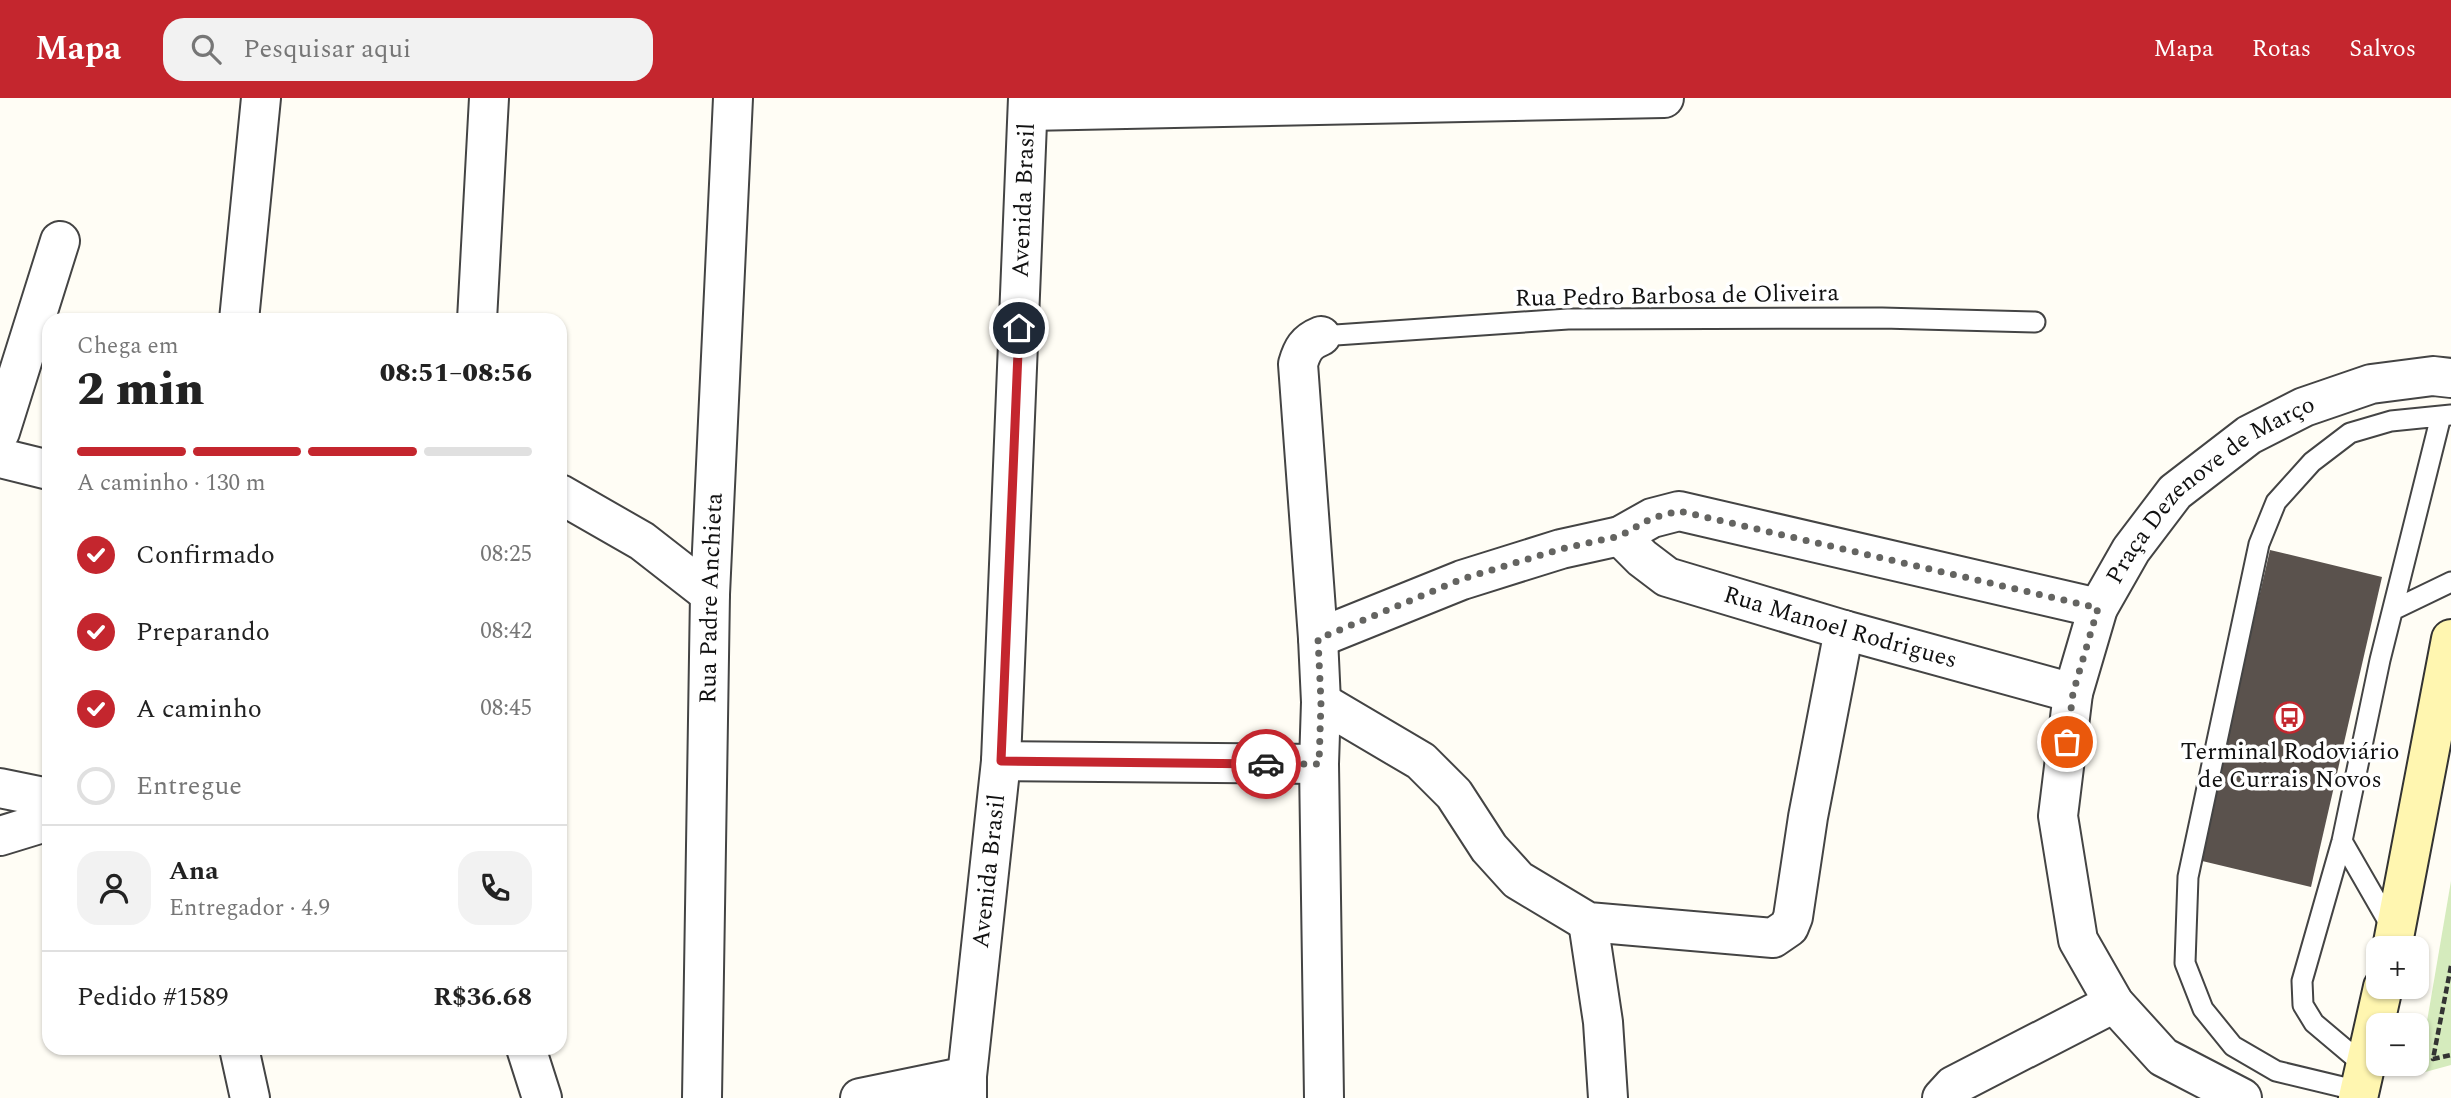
<!DOCTYPE html>
<html lang="pt">
<meta charset="utf-8">
<style>
body{margin:0;font-family:Spectral,serif;background:#f2f2f2;color:#222;height:100vh;display:flex;flex-direction:column;font-size:26px;white-space:nowrap}
*{box-sizing:border-box;margin:0}
p{font-size:23px;color:#767676}
.icon{flex:none;width:38px;height:38px;fill:none;stroke:currentColor;stroke-width:2;stroke-linecap:round;stroke-linejoin:round}
.map{position:relative;flex:1;overflow:hidden}
.details{position:absolute;left:42px;top:215px;width:525px;height:742px;display:flex;flex-direction:column;background:#fff;border-radius:21px;box-shadow:0 2px 5px #0004}
.details>*{flex:none}
.fabs{position:absolute;left:2366px;top:838px;display:grid;gap:14px}
.fabs a{display:grid;place-items:center;width:63px;height:63px;border-radius:14px;background:#fff;box-shadow:0 2px 5px #0004;font-size:35px}
.pin{position:absolute;display:grid;place-items:center;width:60px;height:60px;color:#fff;margin:-30px;border:4px solid #fff;border-radius:50%;box-shadow:0 2px 7px #0007}
.courier{position:absolute;display:grid;place-items:center;width:70px;height:70px;margin:-35px;border:5px solid #c4262e;border-radius:50%;background:#fff;color:#222;box-shadow:0 2px 9px #0007}
.summary em{font-style:normal;font-weight:800}
.summary div{display:flex;flex-direction:column-reverse}
.summary{display:flex;align-items:center;justify-content:space-between;height:119px;padding:0 35px}
h1{font-size:46px;font-weight:800;line-height:52px}
.bar{display:grid;grid-template-columns:repeat(4,1fr);gap:10px 7px;align-content:center;height:84px;padding:0 35px}
.bar i{height:9px;border-radius:5px;background:#e0e0e0}
.bar .selected{background:#c4262e}
.bar p{grid-column:span 4}
.line{display:flex;align-items:center;gap:18px;padding:0 35px;border-top:2px solid #e0e0e0}
.line div{flex:1}
.round{display:grid;place-items:center;flex:none;width:74px;height:74px;border-radius:21px;background:#f2f2f2}
ol{padding:0 35px;list-style:none}
li{display:flex;align-items:center;gap:21px;height:77px}
li p{margin-inline-start:auto}
li .icon{padding:7px;border-radius:50%;background:#c4262e;color:#fff;stroke-width:4}
li:last-child{color:#767676}
li i{width:38px;height:38px;border:4px solid #e0e0e0;border-radius:50%}
header{display:flex;align-items:center;gap:42px;box-sizing:border-box;height:98px;padding:0 35px;background:#c4262e;color:#fff}
header strong{font-size:33px}
nav{display:flex;gap:38px;margin-inline-start:auto;font-size:24px}
.search{width:490px;height:63px;background:#f2f2f2;display:flex;align-items:center;gap:18px;box-sizing:border-box;padding:0 24px;border-radius:21px;color:#767676;font-size:26px}
.map>svg:first-child{display:block}
.green{fill:#d5ebbd}
.building{fill:#5a524d}
.lines{fill:none;stroke-linecap:round;stroke-linejoin:round}
.service-casing{stroke:#444;stroke-width:23}
.minor-casing{stroke:#444;stroke-width:42}
.secondary-casing{stroke:#333;stroke-width:42}
.path{stroke:#333;stroke-width:4.5;stroke-dasharray:7 3.5;stroke-linecap:butt}
.service{stroke:#fff;stroke-width:19}
.minor{stroke:#fff;stroke-width:38}
.secondary{stroke:#fff6b0;stroke-width:38}
.done{stroke:#646461;stroke-width:7;stroke-dasharray:0 12.6}
.route{stroke:#c4262e;stroke-width:9}
.labels{text-anchor:middle;dominant-baseline:central;stroke-width:7;stroke-linejoin:round;paint-order:stroke}
.street-label{font-size:24px;fill:#111;stroke:#fff}
.poi-label{font-size:24px;fill:#111;stroke:#fff}
</style>
<header>
<strong>Mapa</strong>
<div class="search"><svg class="icon" aria-label="search" viewBox="0 0 24 24"><circle cx="10" cy="10" r="6"/><path d="M15 15l6 6"/></svg>Pesquisar aqui</div>
<nav><a>Mapa</a><a>Rotas</a><a>Salvos</a></nav>
</header>
<div class="map">
<svg width="2451" height="1000" viewBox="0 0 2451 1000">
<rect width="100%" height="100%" fill="#fffdf5"/>
<path class="green" d="M2451,783V967L2418,976Z"/>
<path class="building" d="M2270,452L2382,479L2311,789L2198,762Z"/>
<g class="lines">
<defs>
<path id="service" d="M1321,238L1568,221L1882,220L2035,224
M2393,512L2451,484
M2342,743L2392,830
M2365,968L2314,925L2303,907L2302,883L2342,743L2380,562L2441,318
M2359,993L2276,973L2233,948L2203,911L2185,865L2188,779L2259,446L2276,404L2312,364L2350,335L2391,323L2451,317"/>
<g id="minor">
<path d="M1028,13L1664,0"/>
<path d="M239,222L261,0"/>
<path d="M477,222L489,0"/>
<path d="M1321,238C1306,244 1302,252 1298,266L1318,540L1321,604L1319,666L1324,1000"/>
<path d="M0,334L60,143"/>
<path d="M0,360L49,372"/>
<path d="M560,396L642,443L710,496"/>
<path id="s1" d="M1620,438L1642,460L1667,479L1844,532L2073,595"/>
<path d="M1318,540L1462,482L1561,451L1620,438L1652,420L1679,413L2098,510"/>
<path d="M1321,604L1421,663L1454,696L1489,750L1518,782L1588,824L1773,840L1789,829L1793,819L1808,719L1844,532"/>
<path d="M1001,663L1319,666"/>
<path d="M0,690L49,700"/>
<path d="M0,738L49,723"/>
<path d="M1588,824L1603,924L1608,1000"/>
<path d="M239,950L250,1000"/>
<path d="M526,950L542,1000"/>
<path id="s2" d="M702,1000L710,496L733,0"/>
<path d="M860,1000L967,978"/>
<path id="s3" d="M967,1000V978L1001,663L1028,0"/>
<path d="M1942,1000L1953,988L2114,905"/>
<path id="s4" d="M2242,1000L2163,959L2114,905L2078,842L2058,718L2073,595L2098,510L2131,452L2175,394L2249,337L2304,309L2371,286L2433,278L2451,280"/>
</g>
<path id="secondary" d="M2392,850L2451,541
M2358,1000L2383,889"/>
</defs>
<use href="#service" class="service-casing"/>
<use href="#minor" class="minor-casing"/>
<use href="#secondary" class="secondary-casing"/>
<path class="path" d="M2451,868L2433,961L2451,957"/>
<use href="#service" class="service"/>
<use href="#minor" class="minor"/>
<use href="#secondary" class="secondary"/>
</g>
<g class="lines">
<path class="done" d="M1266,666H1319L1321,604L1318,541L1462,481L1561,451L1620,438L1652,420L1679,413L2098,510L2073,595L2067,644"/>
<path class="route" d="M1019,230L1001,663L1266,666"/>
</g>
<defs>
<symbol id="bus-ring" viewBox="-11 -11 22 22"><circle r="9.5" fill="#fff" stroke="#c4262e" stroke-width="1.5"/><path d="M-5-6H5V4H4V6H2V4H-2V6H-4V4H-5ZM-3.5-4V0h7V-4ZM-3.5 1.2v1.5H-2V1.2ZM2 1.2v1.5H3.5V1.2Z" fill="#c4262e"/></symbol>
</defs>
<g fill-rule="evenodd">
<use href="#bus-ring" x="2272" y="602" width="35" height="35"/>
</g>
<g class="labels">
<g class="street-label">
<text stroke="none"><textPath href="#s3" startOffset="900">Avenida Brasil</textPath></text>
<text transform="translate(1677 198) rotate(-1)">Rua Pedro Barbosa de Oliveira</text>
<text stroke="none"><textPath href="#s4" startOffset="740">Praça Dezenove de Março</textPath></text>
<text stroke="none"><textPath href="#s2" startOffset="500">Rua Padre Anchieta</textPath></text>
<text stroke="none"><textPath href="#s1" startOffset="243">Rua Manoel Rodrigues</textPath></text>
<text stroke="none"><textPath href="#s3" startOffset="228">Avenida Brasil</textPath></text>
</g>
<g class="poi-label">
<text x="2290" y="654">Terminal Rodoviário<tspan x="2290" dy="28">de Currais Novos</tspan></text>
</g>
</g>
</svg>
<div class="fabs">
<a>+</a>
<a>−</a>
</div>
<div class="pin" style="left:2067px;top:644px;background:#ea580c"><svg class="icon" aria-label="bag" viewBox="0 0 24 24"><path d="M5 8h14l-1 12H6zM9 8a3 3 0 0 1 6 0"/></svg></div>
<div class="pin" style="left:1019px;top:230px;background:#1f2937"><svg class="icon" aria-label="home" viewBox="0 0 24 24"><path d="M3 11l9-7 9 7M6 9v11h12V9"/></svg></div>
<div class="courier" style="left:1266px;top:666px"><svg class="icon" aria-label="car" viewBox="0 0 24 24"><path d="M5 17H2v-5l4-1 3-4h7l3 4 3 1v5h-3M9 17h6M6 11h13"/><circle cx="7" cy="17" r="2"/><circle cx="17" cy="17" r="2"/></svg></div>
<section class="details">
<div class="summary"><div><h1>2 min</h1><p>Chega em</p></div><em>08:51–08:56</em></div>
<div class="bar"><i class="selected"></i><i class="selected"></i><i class="selected"></i><i></i><p>A caminho · 130 m</p></div>
<ol>
<li><svg class="icon" aria-label="check" viewBox="0 0 24 24"><path d="M5 12l5 5 9-10"/></svg>Confirmado<p>08:25</p></li>
<li><svg class="icon" aria-label="check" viewBox="0 0 24 24"><path d="M5 12l5 5 9-10"/></svg>Preparando<p>08:42</p></li>
<li><svg class="icon" aria-label="check" viewBox="0 0 24 24"><path d="M5 12l5 5 9-10"/></svg>A caminho<p>08:45</p></li>
<li><i></i>Entregue</li>
</ol>
<div class="line" style="height:126px"><a class="round"><svg class="icon" aria-label="person" viewBox="0 0 24 24"><circle cx="12" cy="8" r="4"/><path d="M4 21q1-7 8-7t8 7"/></svg></a><div><b>Ana</b><p>Entregador · 4.9</p></div><a class="round"><svg class="icon" aria-label="phone" viewBox="0 0 24 24"><path d="M5 4h4l2 5-3 2q2 4 5 5l2-3 5 2v4C11 20 4 13 5 4z"/></svg></a></div>
<div class="line" style="height:91px"><div>Pedido #1589</div><b>R$36.68</b></div>
</section>
</div>
